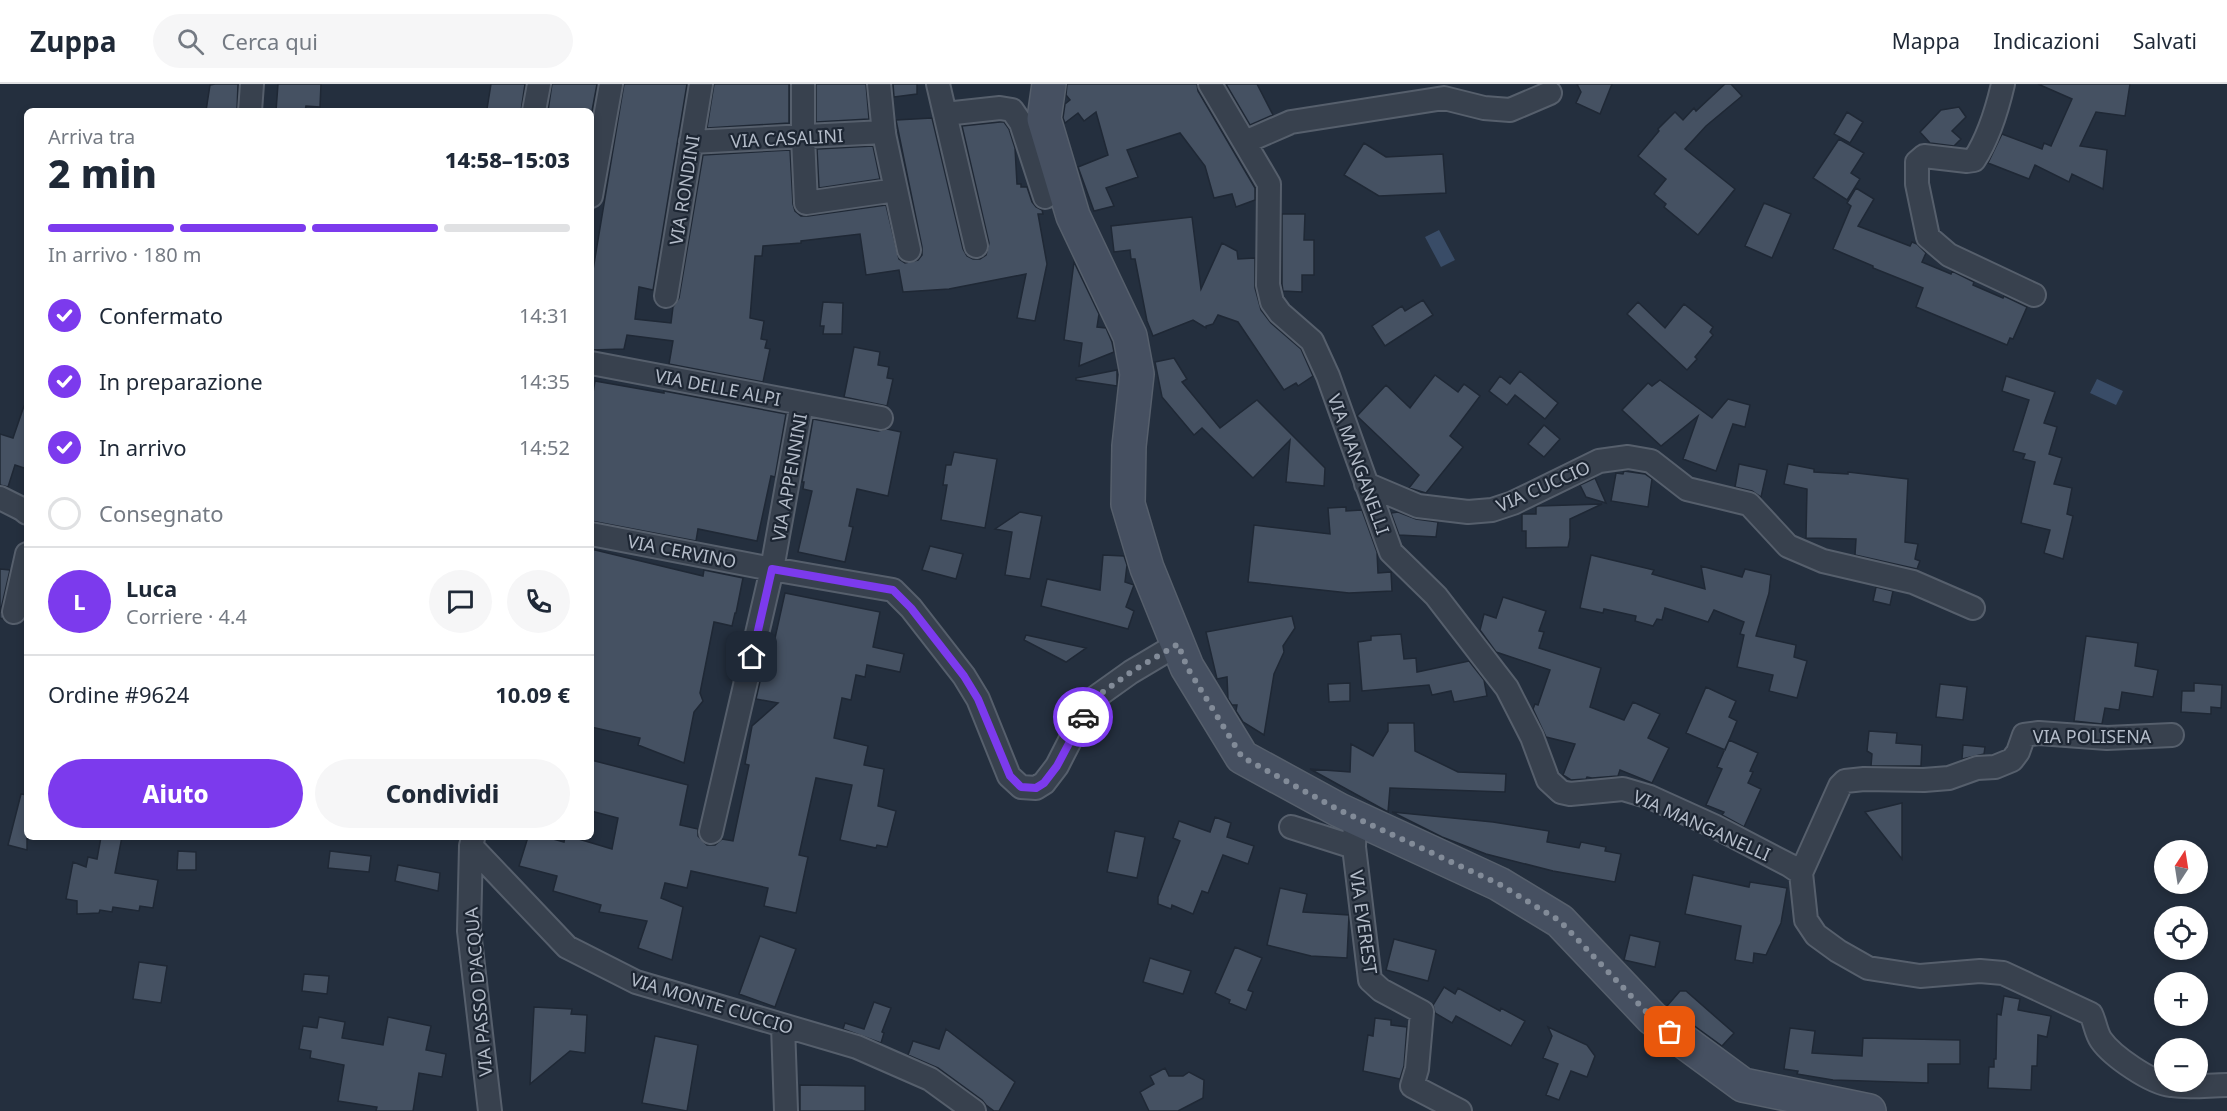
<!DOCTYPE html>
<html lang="it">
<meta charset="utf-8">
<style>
body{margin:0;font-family:"Noto Sans",sans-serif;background:#f6f6f7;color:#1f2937;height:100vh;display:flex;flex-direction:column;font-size:22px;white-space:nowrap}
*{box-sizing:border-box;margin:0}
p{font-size:20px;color:#747a83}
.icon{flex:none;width:33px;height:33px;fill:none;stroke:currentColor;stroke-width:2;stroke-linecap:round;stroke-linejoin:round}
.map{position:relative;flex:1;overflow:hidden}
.details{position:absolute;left:24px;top:24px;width:570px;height:732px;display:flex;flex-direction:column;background:#fff;border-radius:9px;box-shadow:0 3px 9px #0003}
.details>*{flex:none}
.needle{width:39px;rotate:12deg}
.tools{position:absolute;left:2154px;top:756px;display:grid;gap:12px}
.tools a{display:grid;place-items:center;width:54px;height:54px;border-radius:50%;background:#fff;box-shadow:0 3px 9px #0003;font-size:30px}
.pin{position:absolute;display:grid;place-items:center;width:51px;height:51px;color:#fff;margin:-26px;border-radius:12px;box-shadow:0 3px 9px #0006}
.courier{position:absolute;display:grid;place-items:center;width:60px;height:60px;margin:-30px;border:4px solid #7c3aed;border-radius:50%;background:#fff;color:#222;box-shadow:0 2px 8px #0007}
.summary em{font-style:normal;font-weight:800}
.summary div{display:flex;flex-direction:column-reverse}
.summary{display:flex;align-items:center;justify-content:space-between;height:102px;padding:0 24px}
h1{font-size:39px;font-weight:800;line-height:45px}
.bar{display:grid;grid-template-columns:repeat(4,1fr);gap:9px 6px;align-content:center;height:72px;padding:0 24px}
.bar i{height:8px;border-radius:4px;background:#e0e1e3}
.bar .active{background:#7c3aed}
.bar p{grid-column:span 4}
.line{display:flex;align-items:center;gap:15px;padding:0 24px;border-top:2px solid #e0e1e3}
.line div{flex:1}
.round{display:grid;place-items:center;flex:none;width:63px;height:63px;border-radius:32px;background:#f6f6f7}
ol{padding:0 24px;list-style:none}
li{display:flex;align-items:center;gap:18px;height:66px}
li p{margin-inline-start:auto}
li .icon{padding:6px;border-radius:50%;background:#7c3aed;color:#fff;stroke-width:4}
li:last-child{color:#747a83}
li i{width:33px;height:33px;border:3px solid #e0e1e3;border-radius:50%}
.primary-button{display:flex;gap:12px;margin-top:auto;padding:12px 24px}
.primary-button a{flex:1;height:69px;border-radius:36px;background:#7c3aed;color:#fff;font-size:24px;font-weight:800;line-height:69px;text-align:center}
.primary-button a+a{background:#f6f6f7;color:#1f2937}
header{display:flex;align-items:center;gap:36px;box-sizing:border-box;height:84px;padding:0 30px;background:#fff;border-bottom:2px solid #e0e1e3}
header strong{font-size:28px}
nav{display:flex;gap:33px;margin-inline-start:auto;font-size:21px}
.search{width:420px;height:54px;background:#f6f6f7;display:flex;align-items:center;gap:15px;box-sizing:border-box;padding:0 21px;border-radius:33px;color:#747a83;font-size:22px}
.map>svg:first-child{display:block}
.water{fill:#394c67}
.building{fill:#455162;stroke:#1f2835;stroke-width:1.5}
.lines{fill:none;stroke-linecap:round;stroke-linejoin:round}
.street-casing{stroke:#565f6c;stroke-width:26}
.secondary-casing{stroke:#565f6c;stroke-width:36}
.street{stroke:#38414e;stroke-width:22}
.secondary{stroke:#465061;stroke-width:33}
.done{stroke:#828b98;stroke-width:6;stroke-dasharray:0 10.8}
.route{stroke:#7c3aed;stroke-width:8}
.labels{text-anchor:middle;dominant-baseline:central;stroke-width:4.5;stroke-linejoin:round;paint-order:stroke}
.street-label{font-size:18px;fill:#b4bcc9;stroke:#1d2633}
</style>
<header>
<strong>Zuppa</strong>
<div class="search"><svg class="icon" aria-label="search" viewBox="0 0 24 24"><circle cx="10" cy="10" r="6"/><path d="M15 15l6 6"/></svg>Cerca qui</div>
<nav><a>Mappa</a><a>Indicazioni</a><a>Salvati</a></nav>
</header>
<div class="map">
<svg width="2227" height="1027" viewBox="0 0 2227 1027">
<rect width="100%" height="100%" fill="#242f3e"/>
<path class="water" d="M1439,146L1455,176L1441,183L1425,153Z
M2097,295L2123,307L2116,321L2090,309Z"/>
<path class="building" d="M215,0H238L237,27H206L210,1Z
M278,0H321L320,23L306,22L305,27H276Z
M491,0H525L521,27L487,25Z
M552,0H597L592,27H548Z
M624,0H687L653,206L639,203L635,235L671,239L673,223L679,214L703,71L790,66L793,120L795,127L801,132H808L886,121L899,175L905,179L918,176L922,171V163L896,36L932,34L963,165L967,172L973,175H980L986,171L989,159L962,42L1000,38H1004L1009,45L1015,64L1017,100H1021V103H1027L1032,118L1036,123L1042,126L1043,130H1038L1047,180L1035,237L1017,234L1026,190L949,205L903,208L899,186L866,191L860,150L801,157V159L763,162L762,172H755L750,234L764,237L761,255L767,256L765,264L770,265L763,298L669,280L673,257L627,251L624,265L591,266V198Z
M714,0H789V39L707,44Z
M816,0H866L869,35L816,38Z
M893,0H917V10L894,13Z
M1067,0H1197L1198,7L1255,104V116L1236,123L1232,110L1214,114L1205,82L1180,49L1127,66L1138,93L1106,104L1114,122L1094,127L1078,83L1108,71L1096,28L1084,37L1078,29L1065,39L1063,34L1065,20L1070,16L1066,11Z
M1226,0H1257L1273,31L1250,41Z
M1577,0H1612L1600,30L1576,19L1581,8Z
M1725,0H1731L1742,12L1706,42L1685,65L1735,105L1698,151L1664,123L1666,120L1654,110L1666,95L1638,72L1659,47L1658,45L1675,28L1683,36L1694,24L1696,27Z
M2038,0H2130L2125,32L2096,28L2080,62L2107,66L2103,105L2072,90L2069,98L2035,81L2029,95L1988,79L2002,50L2042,65L2044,59L2051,62L2072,15Z
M1959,23L1966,33L1952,47L1961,55L1954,62L1930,59L1920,48L1941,26Z
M1847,28L1863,38L1850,59L1834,50Z
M1839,55L1864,69L1851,89L1860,95L1847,116L1813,94Z
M1364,59L1386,73L1443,70L1446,109L1379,112L1344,91Z
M873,62L880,95L819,104L817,65Z
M1856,104L1874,115L1858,142L1910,162L1912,158L1917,160L1926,169L1922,178L1951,190L1952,187L1974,198L1973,201L2003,214L2004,212L2025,222L2027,223L2013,255L2010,254L2007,261L1916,223L1923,204L1873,184V182L1833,165L1851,122L1847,119Z
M1764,119L1791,130L1772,174L1745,162Z
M1282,130H1305L1304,156H1314V191H1302V208L1283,207L1282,200Z
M1192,133L1201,205L1222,159L1237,167L1238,175L1255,174V204L1261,226L1271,239L1301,265L1313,292L1298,302L1296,299L1284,306L1238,238L1218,231L1213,240L1206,242V244L1193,236L1153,252L1147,237L1135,175H1131L1130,166L1114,168L1111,142Z
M1074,178L1099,230L1097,243L1106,244L1112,258L1114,268L1079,282L1082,259L1064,256Z
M1423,216L1433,231L1385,262L1372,242L1402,222L1405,227Z
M823,218L843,219L842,250H823L824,242H820Z
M1638,218L1665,244L1684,220L1713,243L1710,248L1713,251L1695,273L1697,275L1687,286L1627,230Z
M854,263L880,268L878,281L889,283L887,294L893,295L887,322L844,313Z
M1174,274L1187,295L1182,298L1220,344L1257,316L1325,384L1324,402L1286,398L1290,356L1253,394L1202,344L1194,351L1162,313L1155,278Z
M1117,286V302L1076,296V294Z
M1520,287L1558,319L1545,335L1515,311L1507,321L1489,307L1500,292L1510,300Z
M1435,291L1458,308L1464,300L1480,312L1450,352L1463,363L1426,409L1409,404L1419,391L1357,332L1386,301L1410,324Z
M2006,292L2055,308L2044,339L2057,343L2049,370L2062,374L2054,400L2072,404L2067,430L2073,432L2063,475L2044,469L2050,446L2021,439L2035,378L2023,375L2025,370L2013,367L2029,316L2002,307Z
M1660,296L1712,334L1728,315L1750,321L1745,343L1733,340L1716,387L1683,375L1698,332L1661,362L1622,326L1648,299L1652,302Z
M595,297L664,309V307L786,330L775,393L771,392L757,457L698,445L696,457L591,437V320Z
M24,322H27V385L15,381L8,403L0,401V350L13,354Z
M813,335L878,347L887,345L901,348L888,412L857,405L849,442L853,443L845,478L798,468L812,407L803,405L804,398H802Z
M1544,341L1560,355L1544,373L1528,360Z
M954,368L997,375L985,444L941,436L947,401H943L946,381H951Z
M1739,380L1767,386L1761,413L1752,407L1735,403Z
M1788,380L1814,385V388L1848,390V388L1908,395L1905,458L1918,460L1915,475L1920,477L1917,485L1855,471L1856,455L1806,454L1807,405L1784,400Z
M1624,387L1645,390L1652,395L1648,423L1611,417L1616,389L1623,390Z
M1595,394L1606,419L1586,413L1580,401Z
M1602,420L1570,435V454L1568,463L1526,464V447H1522V430H1536V423L1538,422Z
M1346,423V427L1362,426L1377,468L1378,489L1391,488L1392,507L1349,509L1248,498L1254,441L1330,450L1328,424Z
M1020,428L1042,432L1030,495L1005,491L1012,448L995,445Z
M1398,428L1416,435L1438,438L1436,453L1399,451L1391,429Z
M930,462L963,470L956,495L922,486Z
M591,465L703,492L704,486L743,494L736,529H735L732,542L714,538L700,609L703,617L694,628L684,679L638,661L640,654L591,643Z
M1103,471L1124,472L1127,481L1125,498L1134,501L1126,523L1134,527L1128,545L1041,522L1047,495L1100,506Z
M1591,471L1654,486L1652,490L1705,505L1701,482L1742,493L1745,485L1771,491L1769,509L1756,552L1796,561L1794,573L1807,577L1797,614L1769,607L1773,591L1737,583L1744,551L1740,550L1744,538L1714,526L1708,538L1665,524L1662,536L1657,535L1653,542L1635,537L1636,532L1604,525L1603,529L1580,524Z
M0,485L10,486L1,525L3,535L0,534Z
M1876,503L1893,507L1890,521L1873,517Z
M785,509L880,528L873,563L904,570L900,588L867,581L865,593L856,591L851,616L842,614L834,654L868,662L864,681L884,685L878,722L896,727L887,763L877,761L876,764L840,756L852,701L816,694L799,771L808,773L796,829L764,822L768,804L691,787L687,804L665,799L661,814L683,823L672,876L638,864L647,837L599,828L601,821L553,807L557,792L519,782L528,753H546L564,758L565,753H572L612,765L618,734L591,727V676L688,701L680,741L698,745V752L707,761H715L722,755L733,757L749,681L745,680L752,642L778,619L756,615L766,571L771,572Z
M1503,513L1546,527L1539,547L1544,548L1539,564L1601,584L1590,623L1624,636L1633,618L1660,630L1648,654L1669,664L1652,699L1620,686L1618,692L1592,694L1587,693L1586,695L1571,696L1563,691L1575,660L1546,653L1533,625L1535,620L1538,621L1550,586L1496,568L1480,546L1484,530L1496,534Z
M1292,532L1295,544L1283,562L1284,568L1274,590L1264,651L1243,638L1236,627L1237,621H1232L1228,615L1227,593L1217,595L1206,548Z
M1401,550L1404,575L1416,574L1417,588L1469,577L1484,596L1487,612L1454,618L1451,607L1432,611L1429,601L1362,607L1358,558L1371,556V552Z
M1026,551L1086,564L1066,578L1024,556Z
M2086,552L2138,559L2135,582L2158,586L2153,613L2122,608L2119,626L2105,624L2102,640L2074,637Z
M1350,599V617L1329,618L1328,600Z
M2194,599L2222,601L2221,624L2211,623V630L2181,628L2182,607H2194Z
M1940,600L1967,603L1963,636L1936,633Z
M1706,603L1736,617L1729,633L1737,637L1725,666L1686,649Z
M1388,639H1414L1415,667L1458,688L1506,690L1505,708L1390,704L1388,728L1310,685L1350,688L1351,660L1373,672L1388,647Z
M1869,647L1897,649L1896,659L1922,661L1921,682H1871L1872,670L1867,667Z
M1729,656L1758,669L1750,687L1753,688L1748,699L1761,705L1744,743L1722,731L1724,728L1706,721L1722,685L1717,683Z
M1963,661L1985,663L1984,670L1962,675Z
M21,710L27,711V766L8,761Z
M1902,719V775L1865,728Z
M1392,728L1493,738L1549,747L1547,758L1579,764L1581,758L1606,763L1605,767L1621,770L1615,798L1553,787L1486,770L1442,753Z
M1215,733L1231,739L1227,753L1254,762L1248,780L1223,771L1208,809L1202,807L1193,830L1172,821L1171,825L1158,820V813L1180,757L1173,754L1179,737L1210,748Z
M1115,747L1145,753L1137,794L1107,788Z
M101,753H122L115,789L158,796L153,824L140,822L139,827L113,823L112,828L100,826L99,829L77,830V817L66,815L73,778L86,783L88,773L97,775Z
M178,767L196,768V786H177Z
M330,767L371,772L369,788L328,784Z
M398,781L440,789L438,807L395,797Z
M1693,791L1749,803L1750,798L1787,804L1781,839L1766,871L1754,869L1753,879L1735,876L1741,842L1685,830Z
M1280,804L1307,810L1303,828L1349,831L1347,874L1311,872L1267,861Z
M1630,851L1660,858L1655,883L1624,876Z
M760,852L796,865L775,923L739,910Z
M1394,855L1436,866L1428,897L1386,886Z
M1235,863L1262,874L1248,906L1253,908L1246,926L1229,919L1230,916L1215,909Z
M1150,874L1191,887L1183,910L1143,898Z
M139,878L167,882L161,919L133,915Z
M304,890L329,892L327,910L302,907Z
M1444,903L1455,910L1458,904L1500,927L1501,924L1525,937L1511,962L1456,932L1452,939L1435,929L1433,921Z
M1680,907H1686L1734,949L1722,962L1667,922Z
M2004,912L2020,915L2018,926L2051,932L2047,953L2038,951L2037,982H2032L2031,1006L1988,1004L1989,983H1994V975H1996L1997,930L2001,931Z
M874,918L891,924L882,948L884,949L881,959L843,945L845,939L864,945Z
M534,923L572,925L571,930L587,931L585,969L570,967L530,1000Z
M319,933L345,938L342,954L383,961L388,933L431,942L426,966L446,970L442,993L419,989L413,1027H376L377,1023L338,1017L344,981L310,974L311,967L299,965L303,942L317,944Z
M1375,934L1391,936V941L1407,943L1404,982L1400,995L1363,987L1368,951L1373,952Z
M1548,943L1587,961L1595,972L1587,993L1571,987L1559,1016L1546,1011L1558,980L1543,974L1552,952Z
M1790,944L1815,947L1812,969L1862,972L1863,954L1960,956V980H1928V999L1833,996L1797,990L1798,987L1784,985Z
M946,945L1015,998L999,1027H994L986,1021L982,1016L938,984L908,971L913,957L939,965Z
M655,952L698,961L687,1027L642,1019Z
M1165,984L1169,992H1183L1189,988L1204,996L1203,1014L1178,1027H1149L1140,1008L1154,1000L1150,992Z
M800,1001L865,1002V1027H800Z"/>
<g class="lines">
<defs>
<path id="street" d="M803,0V54L806,119L896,106
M879,0L884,50L909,166
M938,0L976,162
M1210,0L1269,100L1268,201L1272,218L1280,229L1312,257L1328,292L1391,468L1436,512L1507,604L1532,653L1548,696L1561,708L1570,710L1623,705L1650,713L1714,742L1789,781L1801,789L1806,836L1816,851L1838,867L1868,884L1920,892L1980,887L2003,889L2091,930C2095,938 2096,949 2101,956C2112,972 2151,999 2171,1001C2189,1004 2209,1001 2227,1001
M2003,0C1997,26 1989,53 1974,76L1967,77L1924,72L1917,78V100L1928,153L1949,171L2034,211
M250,27L252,0
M534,27L539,0
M945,30L1000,24L1012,26L1021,39L1045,113
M691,58L884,48
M1245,58L1291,38L1444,14L1484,24L1510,26L1550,9
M591,112L611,0
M666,212L701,0
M591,279L881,334
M1366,400L1418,422L1468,428L1492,426L1513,419L1599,377L1628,373L1651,377L1687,405L1749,420L1788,462L1823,477L1913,498L1973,524
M0,414L22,425L27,429
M591,450L772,485L893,506L911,524L964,592L978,615L1009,692L1021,703L1036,704L1044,699L1057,682L1078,641L1096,613L1131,588L1178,560
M14,528L27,470
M1355,733L1354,763L1370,896L1381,906L1422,928L1417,985L1412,1002L1460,1027
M1291,743L1354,763
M711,748L772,485L802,319
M473,754L471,762L469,847L490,1027
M471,762L567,863L636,898L857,963L930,995L974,1027
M1801,789L1840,702L1845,697L1864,695L1924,696L1949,694L1977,684L1995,683L2012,676L2018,668L2024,651L2039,649L2107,654L2172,651
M783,942L786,1027"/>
<path id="secondary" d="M1049,0L1044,35L1073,132L1130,252L1137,290L1129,362L1128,420L1147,484L1187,583L1242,673L1339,726L1499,800L1560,837L1652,934L1743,1001L1869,1027"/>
</defs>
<use href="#street" class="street-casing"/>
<use href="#secondary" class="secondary-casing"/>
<use href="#street" class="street"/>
<use href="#secondary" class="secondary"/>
</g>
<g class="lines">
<path class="done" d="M1083,633L1096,613L1131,588L1178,560L1187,583L1242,673L1339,726L1499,800L1560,837L1652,934L1670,948"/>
<path class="route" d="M752,573L772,485L893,506L911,524L964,592L978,615L1010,692L1021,703L1036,704L1044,699L1057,682L1083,633"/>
</g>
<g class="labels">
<g class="street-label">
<text transform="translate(787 54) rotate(-3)">VIA CASALINI</text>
<text transform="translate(684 106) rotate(-81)">VIA RONDINI</text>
<text transform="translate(718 303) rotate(11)">VIA DELLE ALPI</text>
<text transform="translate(1359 380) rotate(70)">VIA MANGANELLI</text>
<text transform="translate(789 393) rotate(-80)">VIA APPENNINI</text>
<text transform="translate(1543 402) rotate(-24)">VIA CUCCIO</text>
<text transform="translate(682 467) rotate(11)">VIA CERVINO</text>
<text x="2092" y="652">VIA POLISENA</text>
<text transform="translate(1702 741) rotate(24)">VIA MANGANELLI</text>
<text transform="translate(1364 838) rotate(82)">VIA EVEREST</text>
<text transform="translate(478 908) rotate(-95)">VIA PASSO D'ACQUA</text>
<text transform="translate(712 919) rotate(17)">VIA MONTE CUCCIO</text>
</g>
</g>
</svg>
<div class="tools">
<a><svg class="needle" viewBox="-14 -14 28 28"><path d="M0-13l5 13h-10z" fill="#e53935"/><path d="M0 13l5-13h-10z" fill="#747a83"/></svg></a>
<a><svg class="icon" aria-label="locate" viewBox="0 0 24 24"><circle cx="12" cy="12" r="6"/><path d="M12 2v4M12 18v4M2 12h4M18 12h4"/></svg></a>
<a>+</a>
<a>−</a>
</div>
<div class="pin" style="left:1670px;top:948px;background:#ea580c"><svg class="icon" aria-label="bag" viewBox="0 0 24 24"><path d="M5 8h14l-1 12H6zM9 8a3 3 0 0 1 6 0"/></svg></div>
<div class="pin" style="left:752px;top:573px;background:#1f2937"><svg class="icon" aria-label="home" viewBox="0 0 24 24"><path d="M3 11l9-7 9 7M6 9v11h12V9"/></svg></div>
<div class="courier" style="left:1083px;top:633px"><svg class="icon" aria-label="car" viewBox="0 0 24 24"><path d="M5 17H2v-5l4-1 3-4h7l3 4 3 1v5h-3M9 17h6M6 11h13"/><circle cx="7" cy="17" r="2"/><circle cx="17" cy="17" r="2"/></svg></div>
<section class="details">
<div class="summary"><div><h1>2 min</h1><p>Arriva tra</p></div><em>14:58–15:03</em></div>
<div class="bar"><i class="active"></i><i class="active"></i><i class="active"></i><i></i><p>In arrivo · 180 m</p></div>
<ol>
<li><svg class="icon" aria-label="check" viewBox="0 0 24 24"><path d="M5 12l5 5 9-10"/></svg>Confermato<p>14:31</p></li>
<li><svg class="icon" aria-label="check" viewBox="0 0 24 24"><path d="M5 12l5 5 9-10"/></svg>In preparazione<p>14:35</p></li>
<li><svg class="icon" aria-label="check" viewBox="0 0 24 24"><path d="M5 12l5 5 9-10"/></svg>In arrivo<p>14:52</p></li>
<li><i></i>Consegnato</li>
</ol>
<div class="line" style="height:108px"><b class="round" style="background:#7c3aed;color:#fff">L</b><div><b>Luca</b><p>Corriere · 4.4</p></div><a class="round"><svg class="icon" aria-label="chat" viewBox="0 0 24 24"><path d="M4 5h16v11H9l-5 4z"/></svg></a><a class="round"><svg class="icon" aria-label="phone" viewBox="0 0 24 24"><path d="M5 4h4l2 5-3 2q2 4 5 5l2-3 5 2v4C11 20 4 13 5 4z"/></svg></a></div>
<div class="line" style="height:78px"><div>Ordine #9624</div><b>10.09 €</b></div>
<div class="primary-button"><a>Aiuto</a><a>Condividi</a></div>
</section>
</div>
